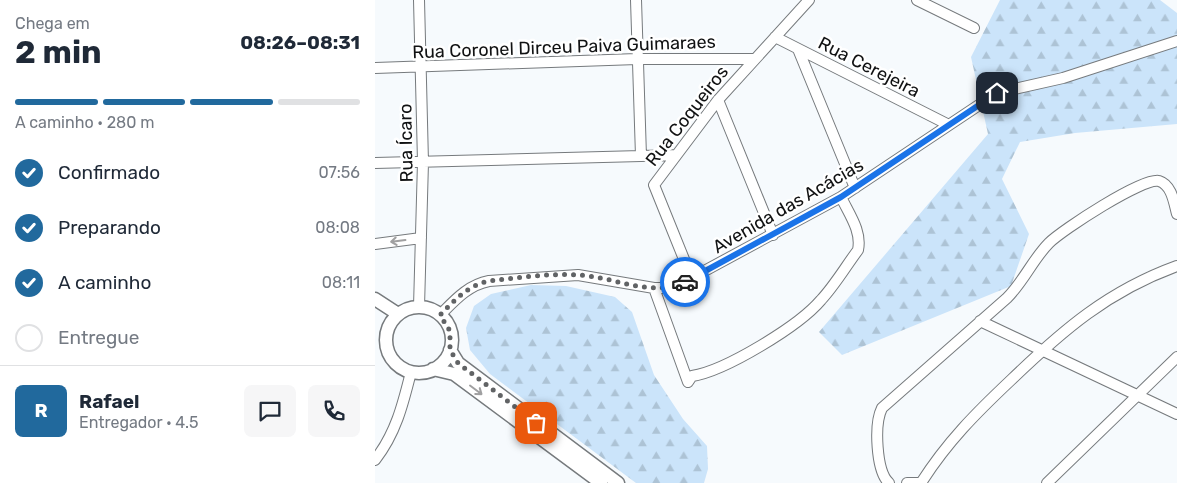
<!DOCTYPE html>
<html lang="pt">
<meta charset="utf-8">
<style>
body{margin:0;font-family:Rubik,sans-serif;background:#f6f6f7;color:#1f2937;height:100vh;display:flex;flex-direction:column;font-size:19px;white-space:nowrap}
*{box-sizing:border-box;margin:0}
p{font-size:16px;color:#747a83}
.icon{flex:none;width:28px;height:28px;fill:none;stroke:currentColor;stroke-width:2;stroke-linecap:round;stroke-linejoin:round}
.map{position:relative;flex:1;overflow:hidden}
.details{display:flex;flex-direction:column;background:#fff;width:375px}
.details>*{flex:none}
.pin{position:absolute;display:grid;place-items:center;width:42px;height:42px;color:#fff;margin:-21px;border-radius:10px;box-shadow:0 2px 8px #0006}
.courier{position:absolute;display:grid;place-items:center;width:50px;height:50px;margin:-25px;border:4px solid #1a73e8;border-radius:50%;background:#fff;color:#222;box-shadow:0 1px 6px #0007}
.summary em{font-style:normal;font-weight:700}
.summary div{display:flex;flex-direction:column-reverse}
.summary{display:flex;align-items:center;justify-content:space-between;height:85px;padding:0 15px}
h1{font-size:32px;font-weight:700;line-height:38px}
.bar{display:grid;grid-template-columns:repeat(4,1fr);gap:8px 5px;align-content:center;height:60px;padding:0 15px}
.bar i{height:6px;border-radius:4px;background:#e0e1e3}
.bar .on{background:#21699d}
.bar p{grid-column:span 4}
.line{display:flex;align-items:center;gap:12px;padding:0 15px;border-top:1px solid #e0e1e3}
.line div{flex:1}
.round{display:grid;place-items:center;flex:none;width:52px;height:52px;border-radius:8px;background:#f6f6f7}
ol{padding:0 15px;list-style:none}
li{display:flex;align-items:center;gap:15px;height:55px}
li p{margin-inline-start:auto}
li .icon{padding:5px;border-radius:50%;background:#21699d;color:#fff;stroke-width:4}
li:last-child{color:#747a83}
li i{width:28px;height:28px;border:2px solid #e0e1e3;border-radius:50%}
main{display:flex;flex:1;min-height:0}
.map>svg:first-child{display:block}
.forest{fill:url(#forest-firs)}
.lines{fill:none;stroke-linecap:round;stroke-linejoin:round}
.minor-casing{stroke:#767a7d;stroke-width:12}
.major-casing{stroke:#767a7d;stroke-width:15}
.minor{stroke:#fff;stroke-width:10}
.major{stroke:#fff;stroke-width:12}
.oneway{stroke:#a0a0a1}
.done{stroke:#616365;stroke-width:5;stroke-dasharray:0 9}
.route{stroke:#1a73e8;stroke-width:6}
.labels{text-anchor:middle;dominant-baseline:central;stroke-width:5;stroke-linejoin:round;paint-order:stroke}
.street-label{font-size:18px;fill:#111213;stroke:#fff}
</style>
<main>
<section class="details">
<div class="summary"><div><h1>2 min</h1><p>Chega em</p></div><em>08:26–08:31</em></div>
<div class="bar"><i class="on"></i><i class="on"></i><i class="on"></i><i></i><p>A caminho · 280 m</p></div>
<ol>
<li><svg class="icon" aria-label="check" viewBox="0 0 24 24"><path d="M5 12l5 5 9-10"/></svg>Confirmado<p>07:56</p></li>
<li><svg class="icon" aria-label="check" viewBox="0 0 24 24"><path d="M5 12l5 5 9-10"/></svg>Preparando<p>08:08</p></li>
<li><svg class="icon" aria-label="check" viewBox="0 0 24 24"><path d="M5 12l5 5 9-10"/></svg>A caminho<p>08:11</p></li>
<li><i></i>Entregue</li>
</ol>
<div class="line" style="height:90px"><b class="round" style="background:#21699d;color:#fff">R</b><div><b>Rafael</b><p>Entregador · 4.5</p></div><a class="round"><svg class="icon" aria-label="chat" viewBox="0 0 24 24"><path d="M4 5h16v11H9l-5 4z"/></svg></a><a class="round"><svg class="icon" aria-label="phone" viewBox="0 0 24 24"><path d="M5 4h4l2 5-3 2q2 4 5 5l2-3 5 2v4C11 20 4 13 5 4z"/></svg></a></div>
</section>
<div class="map">
<svg width="802" height="483" viewBox="0 0 802 483">
<defs>
<pattern id="forest-firs" width="22" height="20" patternUnits="userSpaceOnUse" patternTransform="scale(1.25)"><rect width="22" height="20" fill="#cbe4fa"/><path d="M5 1l3.5 6h-7zM16 11l3.5 6h-7z" fill="#adc3d5"/></pattern>
</defs>
<rect width="100%" height="100%" fill="#f6fafd"/>
<path class="forest" d="M625,0H785L802,13V124L700,133L645,142L627,179L654,234L636,286L467,355L444,332L613,134L596,57Z
M156,285L191,286L240,297L257,312L279,375L308,419L332,446L333,469L329,483H261L115,374L95,350L91,328L99,306L116,294Z"/>
<g class="lines">
<defs>
<path id="minor" d="M261,0L266,156L300,155
M542,0L599,28
M400,37L574,125
M423,49L480,188
M0,68L262,59H379
M343,100L398,235
M0,163L266,156
M0,244L46,238
M317,279L279,185L343,100L434,0
M279,288L313,382
M44,307L48,162L44,0
M65,315C80,300 93,285 114,281L203,275L279,288H298L466,197L622,93L688,78L802,41
M605,321L802,414
M313,382L317,376C350,371 424,326 446,300C460,285 471,266 483,250C487,231 474,214 466,197
M0,460C21,433 28,404 36,372
M514,483C501,471 499,424 507,408L632,298C649,281 658,259 674,243C687,230 768,177 784,181C797,185 799,203 802,214
M532,483H544
M546,483C572,442 601,413 636,380C688,330 733,291 802,266
M672,483L802,357"/>
<path id="major" d="M0,299L23,314
M11 340a33 33 0 1 1 66 0a33 33 0 1 1-66 0Z
M75,350L83,363L243,483
M58,369L79,374L226,483"/>
</defs>
<use href="#minor" class="minor-casing"/>
<use href="#major" class="major-casing"/>
<use href="#minor" class="minor"/>
<use href="#major" class="major"/>
</g>
<defs><path id="oneway-shaft" d="M-6 0H5M1.5-3L5.5 0L1.5 3" fill="none" stroke-width="1.6" stroke-linecap="round" stroke-linejoin="round" transform="scale(1.25)"/></defs>
<g class="oneway">
<use href="#oneway-shaft" transform="translate(23 241) rotate(173)"/>
<use href="#oneway-shaft" transform="translate(101 390) rotate(37)"/>
</g>
<g class="lines">
<path class="done" d="M161,423L83,363L75,350V331L65,315C80,300 93,285 114,281C143,278 173,273 202,275C238,276 275,298 310,282"/>
<path class="route" d="M310,282L466,197L622,93"/>
</g>
<g class="labels">
<g class="street-label">
<text transform="translate(189 47) rotate(-2)">Rua Coronel Dirceu Paiva Guimaraes</text>
<text transform="translate(494 67) rotate(27)">Rua Cerejeira</text>
<text transform="translate(312 116) rotate(-52)">Rua Coqueiros</text>
<text transform="translate(31 143) rotate(-91)">Rua Ícaro</text>
<text transform="translate(413 206) rotate(-30)">Avenida das Acácias</text>
</g>
</g>
</svg>
<div class="pin" style="left:161px;top:423px;background:#ea580c"><svg class="icon" aria-label="bag" viewBox="0 0 24 24"><path d="M5 8h14l-1 12H6zM9 8a3 3 0 0 1 6 0"/></svg></div>
<div class="pin" style="left:622px;top:93px;background:#1f2937"><svg class="icon" aria-label="home" viewBox="0 0 24 24"><path d="M3 11l9-7 9 7M6 9v11h12V9"/></svg></div>
<div class="courier" style="left:310px;top:282px"><svg class="icon" aria-label="car" viewBox="0 0 24 24"><path d="M5 17H2v-5l4-1 3-4h7l3 4 3 1v5h-3M9 17h6M6 11h13"/><circle cx="7" cy="17" r="2"/><circle cx="17" cy="17" r="2"/></svg></div>
</div>
</main>
